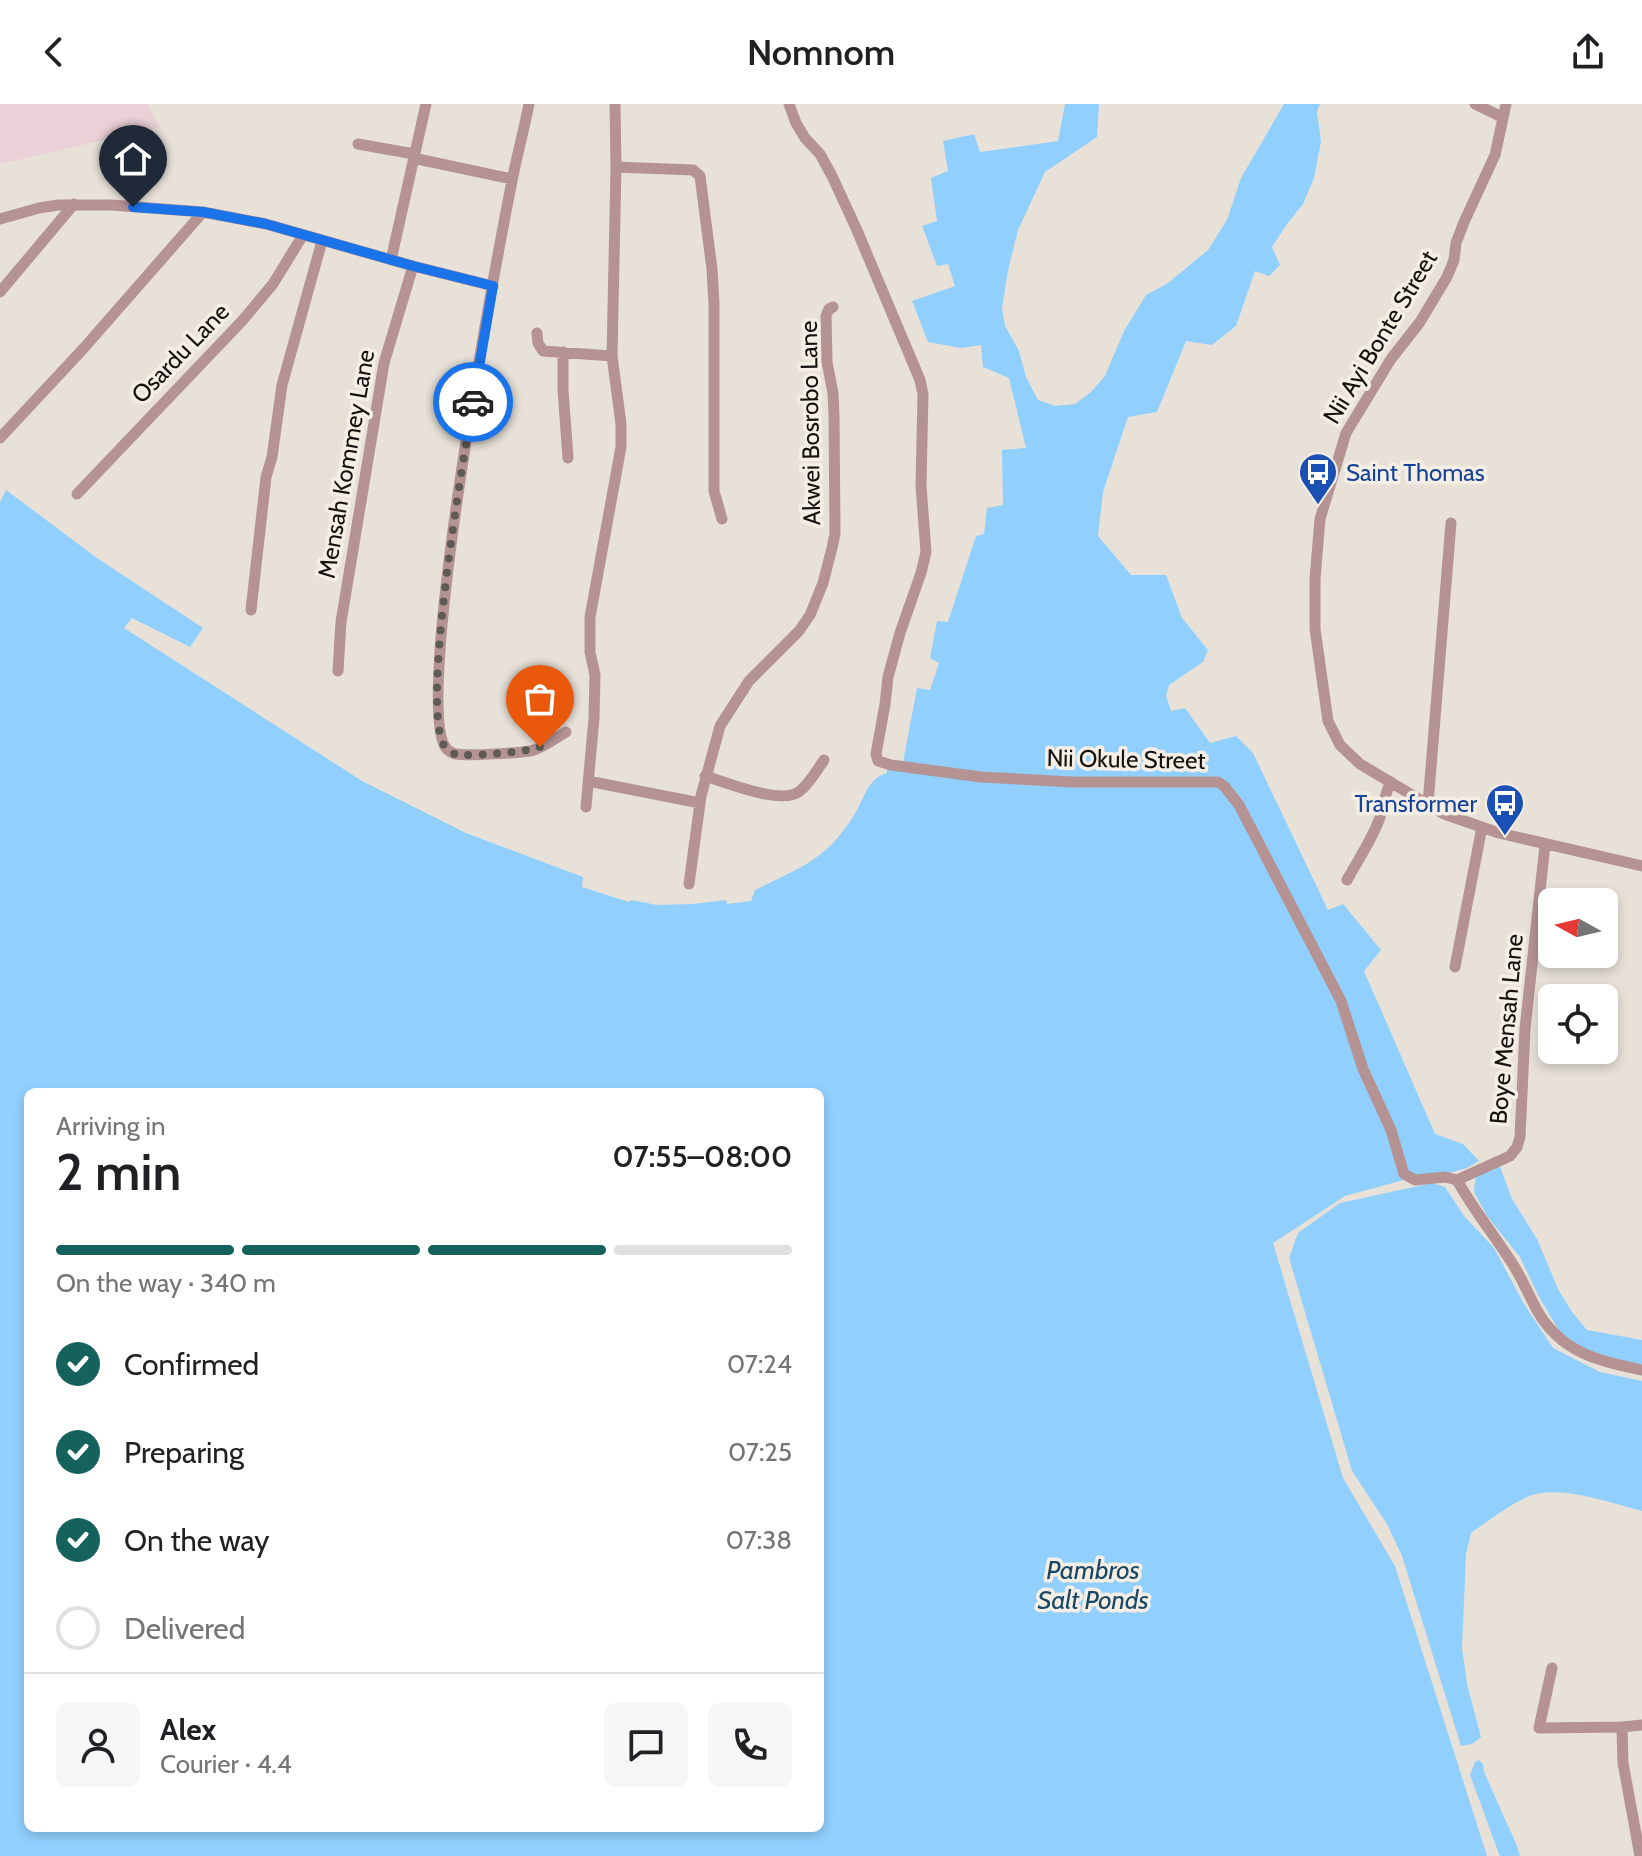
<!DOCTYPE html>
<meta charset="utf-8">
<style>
body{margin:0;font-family:Cabin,sans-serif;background:#f6f6f6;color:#202124;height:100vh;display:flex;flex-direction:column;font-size:30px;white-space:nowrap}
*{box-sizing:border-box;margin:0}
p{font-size:26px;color:#757577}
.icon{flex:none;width:44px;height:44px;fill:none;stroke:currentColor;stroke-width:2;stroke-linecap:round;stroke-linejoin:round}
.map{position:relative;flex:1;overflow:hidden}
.sheet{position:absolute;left:24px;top:984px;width:800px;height:744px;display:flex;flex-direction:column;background:#fff;border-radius:12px;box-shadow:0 4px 12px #0003}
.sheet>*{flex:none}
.needle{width:52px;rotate:278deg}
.controls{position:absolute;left:1538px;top:784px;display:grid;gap:16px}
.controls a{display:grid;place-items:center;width:80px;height:80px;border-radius:12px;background:#fff;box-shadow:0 4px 12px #0003;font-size:40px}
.pin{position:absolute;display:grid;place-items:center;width:68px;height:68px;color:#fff;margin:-82px -34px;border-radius:50% 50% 50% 0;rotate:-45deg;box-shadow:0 0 8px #0007}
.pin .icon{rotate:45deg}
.courier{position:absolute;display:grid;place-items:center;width:80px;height:80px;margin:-40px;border:6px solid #1a73e8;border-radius:50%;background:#fff;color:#222;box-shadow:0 2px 10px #0007}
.head em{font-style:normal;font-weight:600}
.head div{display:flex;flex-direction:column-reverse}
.head{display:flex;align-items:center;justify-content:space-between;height:136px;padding:0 32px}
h1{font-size:52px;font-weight:600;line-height:60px}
.bar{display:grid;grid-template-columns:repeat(4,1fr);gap:12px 8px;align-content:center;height:96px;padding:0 32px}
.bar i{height:10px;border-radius:6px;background:#e0e0e0}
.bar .selected{background:#15625c}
.bar p{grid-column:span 4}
.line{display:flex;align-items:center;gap:20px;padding:0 32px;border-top:2px solid #e0e0e0}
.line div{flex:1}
.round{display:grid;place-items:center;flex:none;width:84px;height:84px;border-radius:12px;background:#f6f6f6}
ol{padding:0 32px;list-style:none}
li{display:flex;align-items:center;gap:24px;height:88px}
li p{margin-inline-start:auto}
li .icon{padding:8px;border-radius:50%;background:#15625c;color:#fff;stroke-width:4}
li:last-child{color:#757577}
li i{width:44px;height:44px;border:4px solid #e0e0e0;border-radius:50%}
header{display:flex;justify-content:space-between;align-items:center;height:104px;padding:0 32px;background:#fff;font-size:36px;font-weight:600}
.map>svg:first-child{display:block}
.education{fill:#ead0d7}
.water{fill:#91d0fe;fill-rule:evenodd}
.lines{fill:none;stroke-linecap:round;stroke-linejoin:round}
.minor{stroke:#b59393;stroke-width:11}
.done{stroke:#5e5a55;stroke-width:8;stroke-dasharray:0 14.4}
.route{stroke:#1a73e8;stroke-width:10}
.labels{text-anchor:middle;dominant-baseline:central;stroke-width:7;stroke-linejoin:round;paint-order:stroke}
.street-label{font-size:24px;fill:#14120f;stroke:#f4eee5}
.transit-label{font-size:24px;fill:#164399;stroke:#f4eee5;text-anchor:start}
.water-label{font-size:26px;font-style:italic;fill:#184866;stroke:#f4eee5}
</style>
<header><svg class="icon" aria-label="back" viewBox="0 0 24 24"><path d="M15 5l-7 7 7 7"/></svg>Nomnom<svg class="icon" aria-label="share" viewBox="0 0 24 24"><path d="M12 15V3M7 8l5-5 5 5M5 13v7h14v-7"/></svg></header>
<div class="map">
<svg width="1642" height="1752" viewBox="0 0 1642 1752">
<rect width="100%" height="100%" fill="#e7e1d8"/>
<path class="education" d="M0,0H147L160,23L0,60Z"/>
<path class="water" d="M1065,0H1099L1097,33L1045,68L1018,126L1008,166L1002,204L1005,222L1019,247L1026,273L1038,296L1055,302L1075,300L1091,288L1105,272L1124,227L1146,191L1168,179L1208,146L1227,116L1241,74L1284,0H1320L1317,8L1321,38L1314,74L1303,100L1287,120L1272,143L1280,161L1269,172L1255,167L1236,222L1212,241L1186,237L1157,308L1128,313L1103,388L1098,432L1131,471H1166L1182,514L1208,546L1203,558L1169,581L1166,592L1171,607L1185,604L1210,639L1236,632L1253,649L1328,806L1343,800L1381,846L1364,867L1435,1030L1463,1040L1479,1057L1467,1064L1449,1069L1411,1074L1345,1092L1273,1139L1343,1374L1395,1462L1487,1752H0V398L6,386L97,454L203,524L190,543L132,514L124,524L362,677L466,729L583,773L582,783L629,798L631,796L657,801L692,800L726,796L727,800L751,797L755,786C781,773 810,762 831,741C839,733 848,721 854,711C865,695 866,675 887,669L888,657L903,658L917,584L930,586L939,559L930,554L937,517L948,518L976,432L984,430L987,404L1003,401L1002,346L1026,344L1009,274L983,263L981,241L961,244L928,238L912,197L955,182L948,160L937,162L922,122L937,117L931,74L948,67L943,37L974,30L980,48L1058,37ZM28,988H820V1724H28Z
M1499,1060L1512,1095L1537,1135L1558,1185L1572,1208L1587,1226L1642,1236V1262L1581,1245L1562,1232L1538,1191L1520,1153L1487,1112L1474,1088L1476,1069Z
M1432,1079L1445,1083L1464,1112L1494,1144L1524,1200L1553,1244L1600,1268L1642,1277V1407C1611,1399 1567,1383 1536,1390C1520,1393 1485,1419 1471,1429L1466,1450L1462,1544L1467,1580L1481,1633L1472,1640L1461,1642L1402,1452L1387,1420L1352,1367L1289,1154L1298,1129L1340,1099Z
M1479,1656L1483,1660L1484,1668L1517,1742L1520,1752H1500L1499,1750L1470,1671L1475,1658Z"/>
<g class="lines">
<path class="minor" d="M529,0C524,26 517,51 512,77C497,152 412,601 446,644C447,646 453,650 456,650C466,652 525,649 534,646C545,642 556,634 566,628
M789,0L796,19L805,34L820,50L832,72L856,124L920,276L923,290L921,382L926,448L921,469L900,529L888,573L885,600L876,650L878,657L891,661L981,673L1073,678H1218L1224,682L1239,701L1341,897L1363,965L1391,1026L1404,1070L1415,1076L1445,1073L1457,1076C1473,1105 1494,1131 1512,1159C1522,1174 1529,1192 1538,1208C1562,1249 1599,1257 1642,1266
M1475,0L1502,13
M1506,0L1495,51L1464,118L1456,139L1454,156L1447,173L1420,218L1391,255L1346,329L1320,415L1315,475V525L1328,617L1340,641L1360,660L1444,710L1499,729L1642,762
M358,40L414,50
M413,54L512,75
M616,63L693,66L700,72L712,165L714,200V387L722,415
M0,115L39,104L58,101H111L203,108L266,120L413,162L493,182
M391,156L426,0
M0,188L74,100
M537,229L538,239L543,247L612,252
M563,248V286L568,354
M0,334L83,245L203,108
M77,390L242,217L273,180L303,131
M251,506L266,373L272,353L282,281L322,137
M338,567L341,518L384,259L413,162
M705,672C726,678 782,702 800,687C810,679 817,666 824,656
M588,677L700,699
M1428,700L1451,419
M586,703L594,614L595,571L590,548V513L621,343V320L612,252L616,63L615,0
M1347,776C1358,756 1371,737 1379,716C1384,703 1384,690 1391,678
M689,780L701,692L720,622L749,577L799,527L810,511L823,479L832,444L835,430L834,311L833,289L827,258L826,212L829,205L833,203
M1455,863L1482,723
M1457,1076L1510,1052L1517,1043L1520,1033L1525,925L1545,741
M1552,1564L1539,1624L1622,1623
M1640,1752L1623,1659L1622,1623L1642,1621"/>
</g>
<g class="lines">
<path class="done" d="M473,298C464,353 419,607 445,643C447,646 452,649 455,650C468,653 528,648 540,643"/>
<path class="route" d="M133,103L203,108L266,120L413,162L493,182L473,298"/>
</g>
<defs>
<symbol id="bus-pin" viewBox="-11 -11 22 30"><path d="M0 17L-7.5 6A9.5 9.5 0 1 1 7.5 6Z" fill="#1a4fb4" stroke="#f4eee5"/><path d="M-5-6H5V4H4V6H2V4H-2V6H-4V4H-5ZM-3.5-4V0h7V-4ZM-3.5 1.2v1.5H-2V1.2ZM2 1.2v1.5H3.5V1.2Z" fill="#fff"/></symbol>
</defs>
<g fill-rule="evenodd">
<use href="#bus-pin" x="1296" y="346" width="44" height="60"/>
<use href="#bus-pin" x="1483" y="677" width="44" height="60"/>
</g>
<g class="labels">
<g class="street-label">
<text transform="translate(1380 233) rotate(-59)">Nii Ayi Bonte Street</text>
<text transform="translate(180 249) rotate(-46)">Osardu Lane</text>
<text transform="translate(810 319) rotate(-91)">Akwei Bosrobo Lane</text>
<text transform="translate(346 360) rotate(-80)">Mensah Kommey Lane</text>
<text transform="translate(1126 655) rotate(1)">Nii Okule Street</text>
<text transform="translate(1506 925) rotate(-85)">Boye Mensah Lane</text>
</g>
<g class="transit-label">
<text x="1346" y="368">Saint Thomas</text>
<text x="1477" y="699" text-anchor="end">Transformer</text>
</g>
<g class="water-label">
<text x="1093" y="1466">Pambros<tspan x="1093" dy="30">Salt Ponds</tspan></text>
</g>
</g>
</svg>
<div class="controls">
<a><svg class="needle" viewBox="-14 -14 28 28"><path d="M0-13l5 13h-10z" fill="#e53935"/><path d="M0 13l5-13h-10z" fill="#757577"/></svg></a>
<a><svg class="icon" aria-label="locate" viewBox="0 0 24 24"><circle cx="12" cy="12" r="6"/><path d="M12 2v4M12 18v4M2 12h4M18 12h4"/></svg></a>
</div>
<div class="pin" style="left:540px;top:643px;background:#ea580c"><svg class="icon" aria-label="bag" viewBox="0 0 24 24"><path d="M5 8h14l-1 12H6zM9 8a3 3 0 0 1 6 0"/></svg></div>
<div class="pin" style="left:133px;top:103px;background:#1f2937"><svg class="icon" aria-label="home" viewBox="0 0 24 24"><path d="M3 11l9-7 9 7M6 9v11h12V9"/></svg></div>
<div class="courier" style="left:473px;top:298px"><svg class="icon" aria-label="car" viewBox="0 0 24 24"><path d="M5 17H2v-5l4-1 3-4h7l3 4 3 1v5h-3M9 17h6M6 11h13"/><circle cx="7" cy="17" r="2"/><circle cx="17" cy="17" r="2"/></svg></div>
<section class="sheet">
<div class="head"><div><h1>2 min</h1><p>Arriving in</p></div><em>07:55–08:00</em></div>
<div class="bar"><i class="selected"></i><i class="selected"></i><i class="selected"></i><i></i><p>On the way · 340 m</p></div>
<ol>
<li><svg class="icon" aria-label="check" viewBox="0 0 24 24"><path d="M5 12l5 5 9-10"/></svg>Confirmed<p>07:24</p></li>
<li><svg class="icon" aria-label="check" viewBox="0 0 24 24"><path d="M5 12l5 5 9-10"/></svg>Preparing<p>07:25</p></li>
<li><svg class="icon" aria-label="check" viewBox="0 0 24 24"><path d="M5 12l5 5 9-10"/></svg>On the way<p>07:38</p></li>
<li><i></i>Delivered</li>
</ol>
<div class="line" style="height:144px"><a class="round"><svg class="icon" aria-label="person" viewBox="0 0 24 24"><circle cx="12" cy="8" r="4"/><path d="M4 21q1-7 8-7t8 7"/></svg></a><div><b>Alex</b><p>Courier · 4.4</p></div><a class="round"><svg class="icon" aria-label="chat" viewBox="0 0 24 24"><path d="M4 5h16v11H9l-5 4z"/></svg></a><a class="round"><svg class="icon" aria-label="phone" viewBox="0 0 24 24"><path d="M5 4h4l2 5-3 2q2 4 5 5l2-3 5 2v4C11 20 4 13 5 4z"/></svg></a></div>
</section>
</div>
